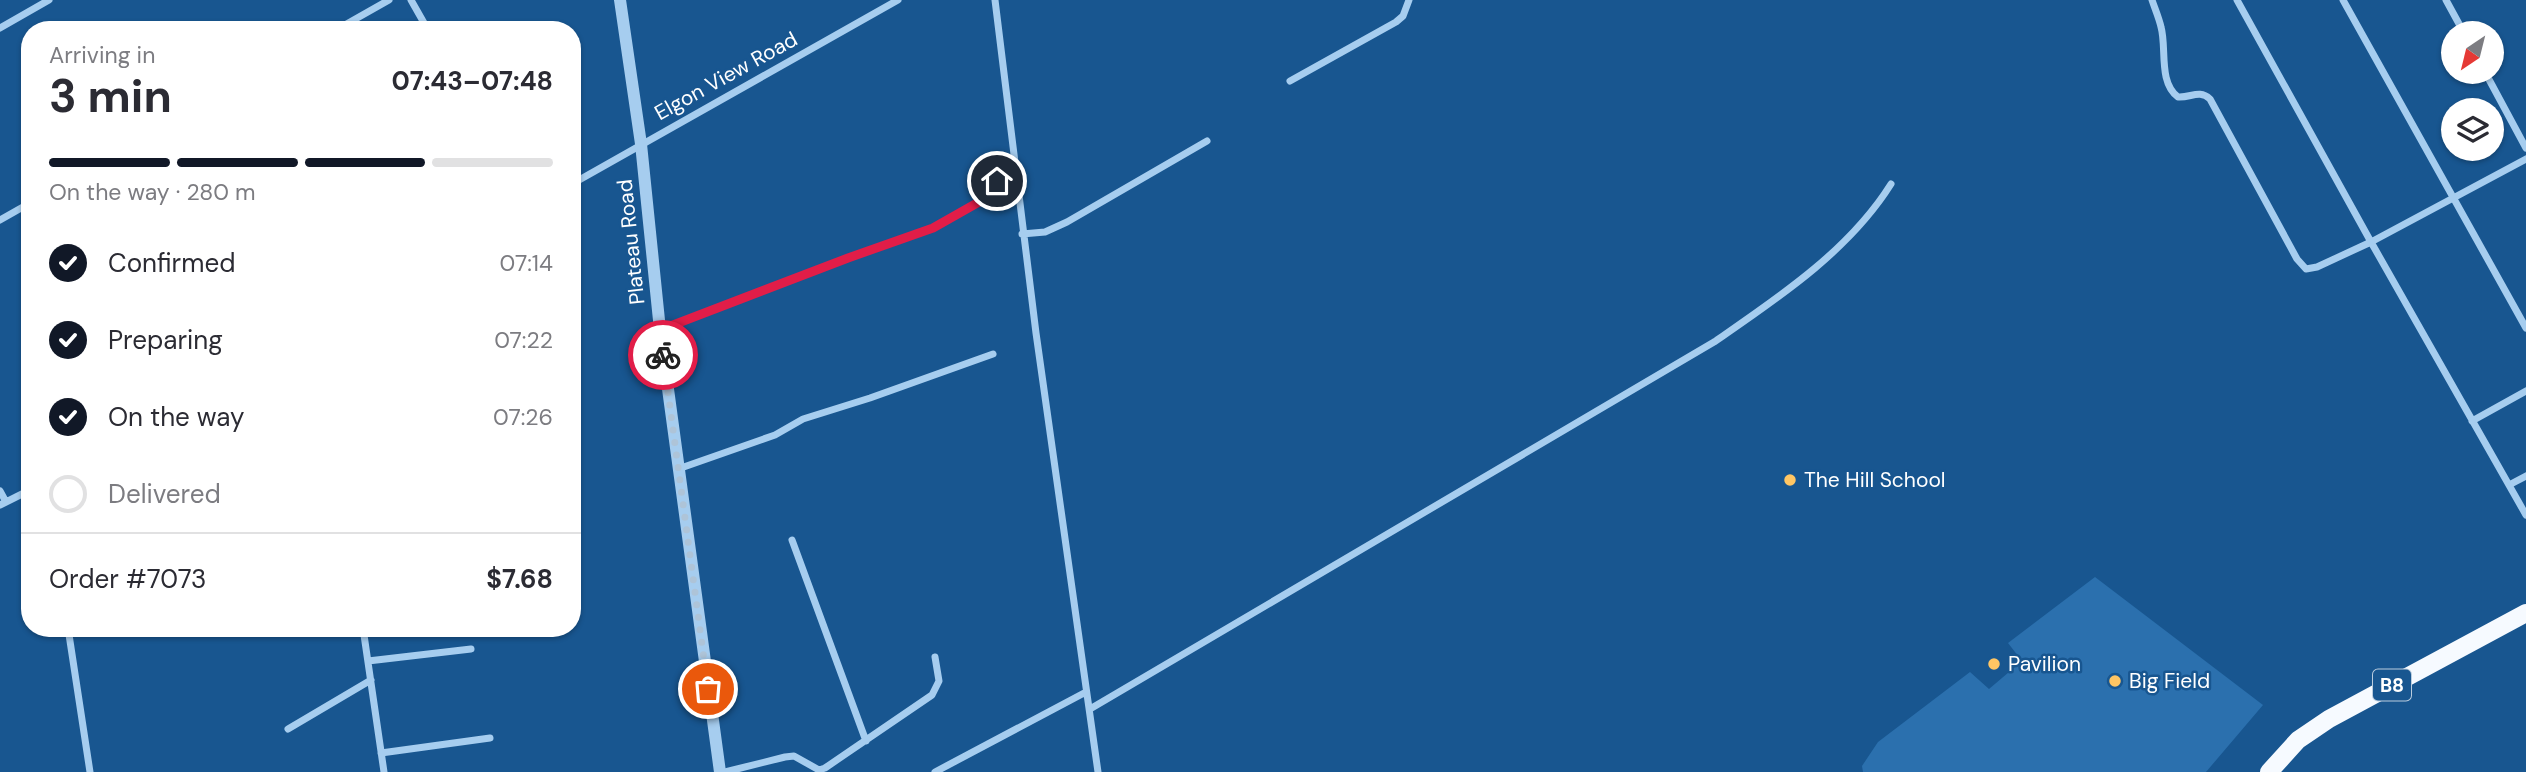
<!DOCTYPE html>
<meta charset="utf-8">
<style>
body{margin:0;font-family:"DM Sans",sans-serif;background:#f7f7f7;color:#2b2b33;height:100vh;display:flex;flex-direction:column;font-size:26px;white-space:nowrap}
*{box-sizing:border-box;margin:0}
p{font-size:23px;color:#7c7c81}
.icon{flex:none;width:38px;height:38px;fill:none;stroke:currentColor;stroke-width:2;stroke-linecap:round;stroke-linejoin:round}
.map{position:relative;flex:1;overflow:hidden}
.side{position:absolute;left:21px;top:21px;width:560px;height:616px;display:flex;flex-direction:column;background:#fff;border-radius:28px;box-shadow:0 2px 5px #0004}
.side>*{flex:none}
.needle{width:46px;rotate:215deg}
.fabs{position:absolute;left:2441px;top:21px;display:grid;gap:14px}
.fabs a{display:grid;place-items:center;width:63px;height:63px;border-radius:50%;background:#fff;box-shadow:0 2px 5px #0004;font-size:35px}
.pin{position:absolute;display:grid;place-items:center;width:60px;height:60px;color:#fff;margin:-30px;border:4px solid #fff;border-radius:50%;box-shadow:0 2px 7px #0007}
.courier{position:absolute;display:grid;place-items:center;width:70px;height:70px;margin:-35px;border:5px solid #e11d48;border-radius:50%;background:#fff;color:#222;box-shadow:0 2px 9px #0007}
.summary em{font-style:normal;font-weight:700}
.summary div{display:flex;flex-direction:column-reverse}
.summary{display:flex;align-items:center;justify-content:space-between;height:119px;padding:0 28px}
h1{font-size:46px;font-weight:700;line-height:52px}
.bar{display:grid;grid-template-columns:repeat(4,1fr);gap:10px 7px;align-content:center;height:84px;padding:0 28px}
.bar i{height:9px;border-radius:5px;background:#e1e1e2}
.bar .selected{background:#111827}
.bar p{grid-column:span 4}
.line{display:flex;align-items:center;gap:18px;padding:0 28px;border-top:2px solid #e1e1e2}
.line div{flex:1}
ol{padding:0 28px;list-style:none}
li{display:flex;align-items:center;gap:21px;height:77px}
li p{margin-inline-start:auto}
li .icon{padding:7px;border-radius:50%;background:#111827;color:#fff;stroke-width:4}
li:last-child{color:#7c7c81}
li i{width:38px;height:38px;border:4px solid #e1e1e2;border-radius:50%}
.map>svg:first-child{display:block}
.green{fill:#2b70ae}
.lines{fill:none;stroke-linecap:round;stroke-linejoin:round}
.minor{stroke:#a6cdef;stroke-width:7}
.tertiary{stroke:#a6cdef;stroke-width:12}
.trunk{stroke:#f6faff;stroke-width:18}
.done{stroke:#aec4d8;stroke-width:7;stroke-dasharray:0 12.6}
.route{stroke:#e11d48;stroke-width:9}
.poi-dot{fill:#ffc664;stroke:#185690;stroke-width:2.5}
.labels{text-anchor:middle;dominant-baseline:central;stroke-width:5;stroke-linejoin:round;paint-order:stroke}
.shield{fill:#185690;stroke:#baccde;stroke-width:2}
.shield-label{font-size:19px;font-weight:bold;fill:#fff}
.street-label{font-size:21px;fill:#fff;stroke:#185690}
.poi-label{font-size:21px;fill:#fff;stroke:#185690;text-anchor:start}
</style>
<div class="map">
<svg width="2526" height="772" viewBox="0 0 2526 772">
<rect width="100%" height="100%" fill="#185690"/>
<path class="green" d="M2095,577L2263,705L2206,772H1863L1862,766L1878,742L1970,672L1989,689L2022,661L2008,643Z"/>
<g class="lines">
<path class="minor" d="M411,0L428,30
M995,0L1036,333L1098,772
M2152,0C2155,9 2159,18 2161,27C2167,48 2158,82 2178,97C2191,98 2199,89 2210,99L2297,259L2306,269L2317,267L2371,242L2526,159
M2237,0L2371,242L2526,515
M2343,0L2526,328
M2446,0L2464,33
M0,28L49,0
M336,30L389,0
M2485,72L2526,148
M1290,81L1396,22L1403,16L1409,0
M572,184L898,0
M0,220L30,203
M1022,234L1045,232L1067,222L1207,141
M660,330L848,258L933,228L993,194L997,181
M2472,421L2526,391
M678,469L775,435L803,419L870,398L993,354
M2509,485L2526,476
M0,491L6,502
M0,505L30,490
M792,540L866,741
M68,628L90,772
M363,628L384,772
M368,661L471,649
M1090,709L1714,342C1778,298 1849,251 1891,184
M288,729L371,680
M381,753L490,738
M725,772L785,757L794,756L819,770L825,768L932,695L939,681L935,657
M935,772L1086,692"/>
<path class="tertiary" d="M620,0L641,144L660,330L720,772"/>
<path class="trunk" d="M2269,772L2298,740L2329,719L2526,613"/>
</g>
<g class="lines">
<path class="done" d="M663,355L708,689"/>
<path class="route" d="M663,355L660,330L848,258L933,228L993,194L997,181"/>
</g>
<g class="poi-dot">
<circle cx="1790" cy="480" r="7"/>
<circle cx="1994" cy="664" r="7"/>
<circle cx="2115" cy="681" r="7"/>
</g>
<g class="labels">
<rect class="shield" x="2373" y="669.5" width="38" height="31" rx="5"/>
<g class="shield-label">
<text x="2392" y="685">B8</text>
</g>
<g class="street-label">
<text transform="translate(726 76) rotate(-29)">Elgon View Road</text>
<text transform="translate(631 242) rotate(-96)">Plateau Road</text>
</g>
<g class="poi-label">
<text x="1804" y="480">The Hill School</text>
<text x="2008" y="664">Pavilion</text>
<text x="2129" y="681">Big Field</text>
</g>
</g>
</svg>
<div class="fabs">
<a><svg class="needle" viewBox="-14 -14 28 28"><path d="M0-13l5 13h-10z" fill="#e53935"/><path d="M0 13l5-13h-10z" fill="#7c7c81"/></svg></a>
<a><svg class="icon" aria-label="layers" viewBox="0 0 24 24"><path d="M12 4l9 5-9 5-9-5zM3 14l9 5 9-5"/></svg></a>
</div>
<div class="pin" style="left:708px;top:689px;background:#ea580c"><svg class="icon" aria-label="bag" viewBox="0 0 24 24"><path d="M5 8h14l-1 12H6zM9 8a3 3 0 0 1 6 0"/></svg></div>
<div class="pin" style="left:997px;top:181px;background:#1f2937"><svg class="icon" aria-label="home" viewBox="0 0 24 24"><path d="M3 11l9-7 9 7M6 9v11h12V9"/></svg></div>
<div class="courier" style="left:663px;top:355px"><svg class="icon" aria-label="bike" viewBox="0 0 24 24"><circle cx="6" cy="16" r="4"/><circle cx="18" cy="16" r="4"/><path d="M6 16l4-8h5l3 8M10 8l3 8H6M13 5h3"/></svg></div>
<section class="side">
<div class="summary"><div><h1>3 min</h1><p>Arriving in</p></div><em>07:43–07:48</em></div>
<div class="bar"><i class="selected"></i><i class="selected"></i><i class="selected"></i><i></i><p>On the way · 280 m</p></div>
<ol>
<li><svg class="icon" aria-label="check" viewBox="0 0 24 24"><path d="M5 12l5 5 9-10"/></svg>Confirmed<p>07:14</p></li>
<li><svg class="icon" aria-label="check" viewBox="0 0 24 24"><path d="M5 12l5 5 9-10"/></svg>Preparing<p>07:22</p></li>
<li><svg class="icon" aria-label="check" viewBox="0 0 24 24"><path d="M5 12l5 5 9-10"/></svg>On the way<p>07:26</p></li>
<li><i></i>Delivered</li>
</ol>
<div class="line" style="height:91px"><div>Order #7073</div><b>$7.68</b></div>
</section>
</div>
